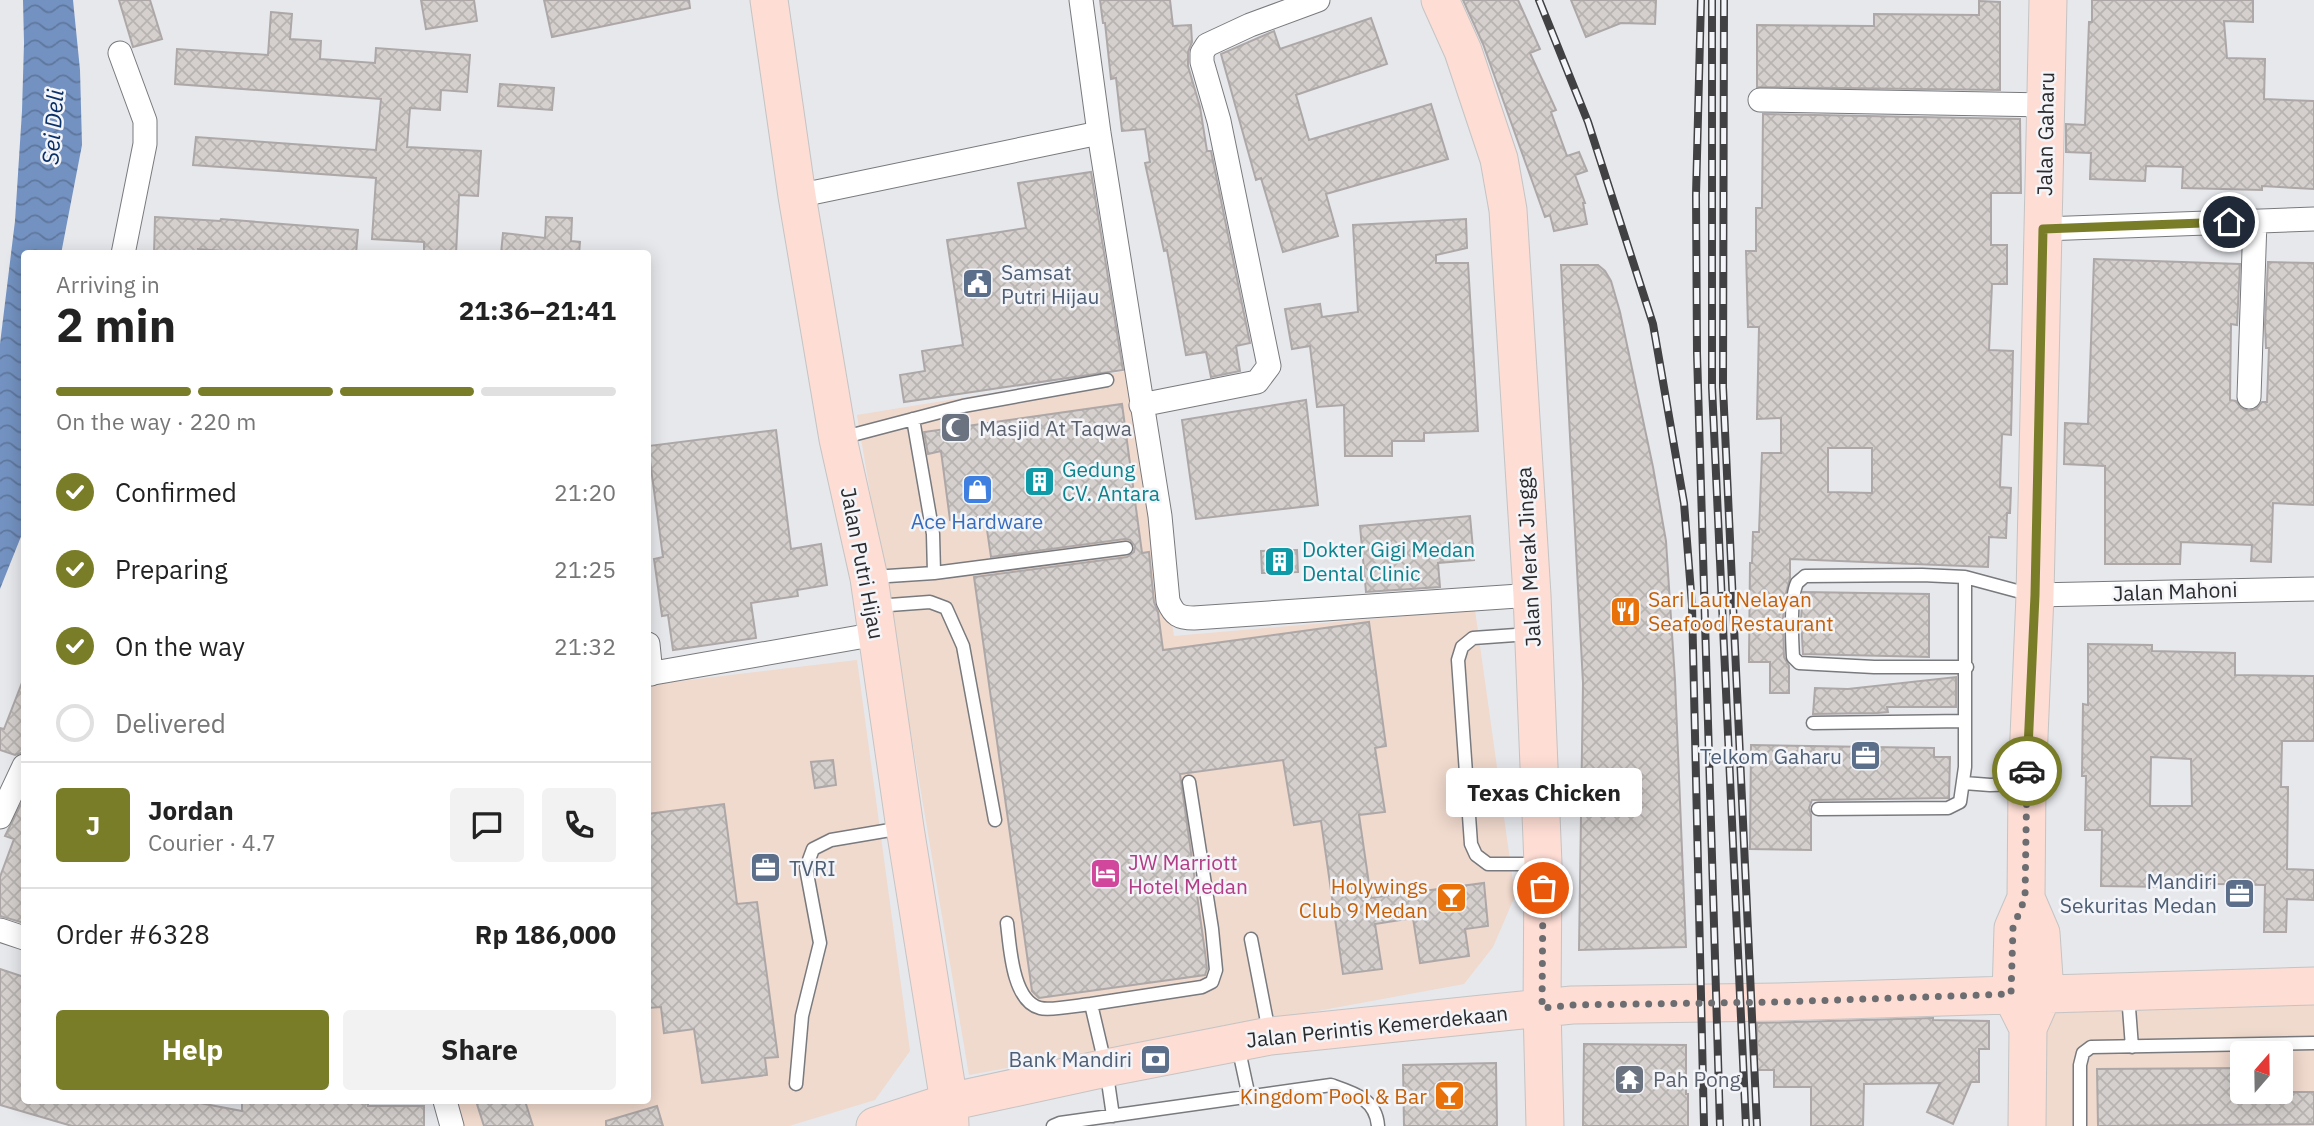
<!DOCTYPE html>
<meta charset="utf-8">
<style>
body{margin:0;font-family:"IBM Plex Sans",sans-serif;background:#f2f2f2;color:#222;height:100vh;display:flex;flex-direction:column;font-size:26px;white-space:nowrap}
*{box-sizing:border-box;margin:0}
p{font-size:23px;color:#767676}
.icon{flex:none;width:38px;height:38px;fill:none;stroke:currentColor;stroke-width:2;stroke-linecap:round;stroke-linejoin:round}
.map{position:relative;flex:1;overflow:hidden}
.side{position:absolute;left:21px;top:250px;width:630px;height:854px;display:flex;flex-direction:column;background:#fff;border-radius:7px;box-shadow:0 4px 18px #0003}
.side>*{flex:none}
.needle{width:46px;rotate:20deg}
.tools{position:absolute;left:2230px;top:1041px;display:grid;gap:14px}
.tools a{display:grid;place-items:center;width:63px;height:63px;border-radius:7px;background:#fff;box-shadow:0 4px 18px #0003;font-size:35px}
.pin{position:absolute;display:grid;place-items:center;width:60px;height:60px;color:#fff;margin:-30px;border:4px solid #fff;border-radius:50%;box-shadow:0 2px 7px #0007}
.courier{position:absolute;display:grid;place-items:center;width:70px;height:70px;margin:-35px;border:5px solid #797d27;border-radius:50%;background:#fff;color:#222;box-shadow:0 2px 9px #0007}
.bubble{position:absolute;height:49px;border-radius:7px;background:#fff;box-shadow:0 4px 18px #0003;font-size:23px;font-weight:700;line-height:49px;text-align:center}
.head em{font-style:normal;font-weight:700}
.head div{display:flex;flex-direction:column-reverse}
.head{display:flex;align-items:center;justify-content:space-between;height:119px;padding:0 35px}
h1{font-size:46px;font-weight:700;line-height:52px}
.bar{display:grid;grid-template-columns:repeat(4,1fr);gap:10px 7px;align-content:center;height:84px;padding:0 35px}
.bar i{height:9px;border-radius:5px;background:#e0e0e0}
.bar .active{background:#797d27}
.bar p{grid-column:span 4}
.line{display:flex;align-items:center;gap:18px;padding:0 35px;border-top:2px solid #e0e0e0}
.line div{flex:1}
.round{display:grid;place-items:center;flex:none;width:74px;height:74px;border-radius:7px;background:#f2f2f2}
ol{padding:0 35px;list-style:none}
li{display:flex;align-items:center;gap:21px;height:77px}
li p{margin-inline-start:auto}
li .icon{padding:7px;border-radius:50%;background:#797d27;color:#fff;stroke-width:4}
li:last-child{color:#767676}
li i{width:38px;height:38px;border:4px solid #e0e0e0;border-radius:50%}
.primary-button{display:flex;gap:14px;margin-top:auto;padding:14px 35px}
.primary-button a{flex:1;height:80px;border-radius:7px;background:#797d27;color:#fff;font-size:28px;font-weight:700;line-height:80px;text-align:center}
.primary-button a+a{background:#f2f2f2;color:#222}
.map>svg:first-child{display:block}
.commercial{fill:#f0d9cd;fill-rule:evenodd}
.water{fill:url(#water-waves)}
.building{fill:url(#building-cross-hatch);stroke:#ada8a7;stroke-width:2;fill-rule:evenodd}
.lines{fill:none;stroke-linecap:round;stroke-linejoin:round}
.service-casing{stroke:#797a7e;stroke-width:15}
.minor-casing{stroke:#797a7e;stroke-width:25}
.primary-casing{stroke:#c4c4c4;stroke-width:39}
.service{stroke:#fff;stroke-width:12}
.minor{stroke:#fff;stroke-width:23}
.primary{stroke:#fdddd4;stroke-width:37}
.rail-casing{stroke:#414143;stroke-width:8}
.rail{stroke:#f4f5f9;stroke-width:5;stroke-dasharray:16;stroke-linecap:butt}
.done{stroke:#6c6d70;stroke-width:7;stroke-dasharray:0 12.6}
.route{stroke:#797d27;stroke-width:9}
.labels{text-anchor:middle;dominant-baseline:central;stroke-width:5;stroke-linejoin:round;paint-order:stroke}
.street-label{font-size:21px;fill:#2b2b2d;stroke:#f4f5f9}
.service-label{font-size:21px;fill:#4e5e75;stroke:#f4f5f9;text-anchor:end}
.worship-label{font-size:21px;fill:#5b616d;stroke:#f4f5f9;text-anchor:start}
.culture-label{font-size:21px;fill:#0d838f;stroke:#f4f5f9;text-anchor:start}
.shop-label{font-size:21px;fill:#366cbe;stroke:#f4f5f9}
.food-label{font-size:21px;fill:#c56008;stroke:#f4f5f9;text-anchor:end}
.hotel-label{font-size:21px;fill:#b23c85;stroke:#f4f5f9;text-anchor:start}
.water-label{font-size:23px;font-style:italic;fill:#0a316a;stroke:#f4f5f9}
</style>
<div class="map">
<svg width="2314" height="1126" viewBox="0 0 2314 1126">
<defs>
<pattern id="water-waves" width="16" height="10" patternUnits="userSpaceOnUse" patternTransform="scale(1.75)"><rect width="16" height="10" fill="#7392c1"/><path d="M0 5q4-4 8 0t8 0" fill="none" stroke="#5f779d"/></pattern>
<pattern id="building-cross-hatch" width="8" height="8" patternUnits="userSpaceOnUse" patternTransform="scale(1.75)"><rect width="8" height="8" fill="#d5d0ce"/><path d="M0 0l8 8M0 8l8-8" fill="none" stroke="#b7b3b1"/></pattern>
</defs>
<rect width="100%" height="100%" fill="#e6e8ec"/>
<path class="commercial" d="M1133,370L1174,636L1475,610L1515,896L1493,947L1464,984L969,1075L857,415Z
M857,660L910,1051L875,1100L789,1126H457L451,1101H648V685Z
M2314,987V1126H2037L2043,994ZM2242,1054H2280V1092H2242Z"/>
<path class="water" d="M23,0H73L80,70L82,145L61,254H24V529L0,589V344L15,221L22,111L24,43Z"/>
<path class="building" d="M119,0H150L162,39L133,47Z
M421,0H474L477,21L426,29Z
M544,0H689L690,8L552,37Z
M1100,0H1170L1173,26L1191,25L1192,42L1188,52V66L1200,107L1207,151H1211L1250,343L1236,346L1240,371L1211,377L1206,352L1186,355L1167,250L1164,251L1145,163L1150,162L1145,129L1122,131L1116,78L1111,79L1105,23H1103Z
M1463,0H1518L1540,49L1530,53L1556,110L1551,112L1567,156L1579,152L1587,171L1575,175L1585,203H1583L1587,224L1554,231L1550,215L1545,217L1483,44Z
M1571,0H1656L1655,24L1621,23L1586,37Z
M2092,0H2253V22L2224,21L2227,58L2265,59L2264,99L2314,101V189L2262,186V190L2182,188L2183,167L2146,166L2145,181L2090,179L2091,153L2066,152V124L2085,125L2089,22H2092Z
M1979,1L2000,2V90L1757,87V25L1874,26V14L1979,15Z
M271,12L292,14L290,39L321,41L320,59L375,63L376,48L470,55L467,92L441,90L440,110L410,108L407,147L481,151L478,196L459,195L456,254H424V242L372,239L376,178L193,165L196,137L376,150L381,99L175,84L177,49L268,55Z
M1371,18L1387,64L1296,95L1309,140L1431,104L1448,159L1326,194L1338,236L1283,252L1261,178L1256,180L1221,54L1274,31L1280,49Z
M500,84L554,88L552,110L498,106Z
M1763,114L2020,119L2021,193H1991V245H2007V284H1992L1989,350L2013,351L2011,435L2002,434L2000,487L2011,488L2010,513H2007L2006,538L1989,537L1988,567L1790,559V578L1785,597L1783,619L1784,657L1789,666V693H1770V662H1749L1750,563H1752L1753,532H1759L1762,453H1781V418L1757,419L1759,327H1748L1746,251H1756V208H1762ZM1828,448H1872V493L1828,492Z
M1091,172L1123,370L904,402L900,375L925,371L922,351L963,345L947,240L1026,228L1018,183Z
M155,217L220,221L221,219L358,230L356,254H261L198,249V254H154Z
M546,217L572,218L571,241L580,242L579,254H501L503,233L545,238Z
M1466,219L1467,248L1436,255V263H1468L1478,431L1424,433V441H1392V456H1345L1344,405L1317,407L1310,346L1292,349L1285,309L1320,304L1322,317L1358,312L1353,225Z
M2094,259L2240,264L2237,325L2231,324L2230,400L2236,401L2241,408L2249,411L2256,409L2262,402H2267L2269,348H2266L2265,325L2268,262L2314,263V505L2273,503L2271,562L2251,561L2252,545L2181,542L2180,564H2105V466L2064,464L2065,423L2088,424Z
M1561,265H1598L1605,271L1611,281L1620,312L1653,467L1666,541L1675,680L1686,947L1579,950L1583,683Z
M1306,400L1318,505L1196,519L1182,420Z
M1122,404L1142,553L1149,552L1154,602L1158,612L1163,650L1369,622L1386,746L1375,748L1385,812L1359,815L1371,898L1484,883L1488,926L1465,929L1469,956L1420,963L1413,918L1375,924L1382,969L1343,974L1321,821L1294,825L1283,760L1180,774L1205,952L1207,969L1205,975L1039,998L1032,991L974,577L1127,557L1134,552L1135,546L1130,540L1125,539L991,557L985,516L950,520L941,451L928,454L924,432Z
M776,430L791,549L821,544L827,585L797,590L798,596L751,603L756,638L673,650L668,615L662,616L654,559L663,557L648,446Z
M1470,516L1474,560L1438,563L1440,587L1366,592L1360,526Z
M1297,550L1298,572L1262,573L1261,551Z
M1803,592L1929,594V657L1803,654L1801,619Z
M2088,644L2152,645V651L2235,653V675L2314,676V741H2282L2281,787H2288L2287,869L2314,870V900L2287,899L2286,932H2264L2265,885L2167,883V887L2101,886L2102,830H2085L2086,776H2082L2083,704L2088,705ZM2151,757L2191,759L2192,806H2150Z
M1956,677V707H1887L1888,712L1877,713L1813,714L1815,688L1848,689Z
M23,680L24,752L15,755L0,750V728L4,729Z
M1751,745L1934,748V757H1950L1949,798L1812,800L1809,808L1811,815V850L1750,849Z
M833,760L836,785L815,788L811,762Z
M24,798V923L0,916V877L14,839L5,836Z
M724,804L737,904L757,902L778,1057L765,1058L767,1075L702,1083L694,1029L664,1033L661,1007L648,1008V814Z
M0,969L24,977V1101H189L242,1111V1101H368V1106H424V1126H72L0,1105Z
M1933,1018V1020L1989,1021V1049H1979V1082H1971L1953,1124L1927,1112L1940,1083L1864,1084L1863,1126H1811V1087H1774V1070H1757V1023Z
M1584,1044L1686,1045V1094H1688V1126H1583Z
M1496,1063L1497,1126H1404L1403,1065Z
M2242,1068V1092H2314V1124L2098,1126L2097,1069Z
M476,1101H525L533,1126H484Z
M657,1106L663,1126H606V1121Z"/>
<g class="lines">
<defs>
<path id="service" d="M841,438L963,406L1107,380
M934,573L1126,548
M873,577L934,573L933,534L913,419
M1965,577L1922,575L1805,576C1803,578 1799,581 1797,583C1790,598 1792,640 1793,657L1799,663L1874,667H1967
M876,606L930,602L946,608L963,646L995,820
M1531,634L1473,638L1462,647L1458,660L1471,844L1476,855L1488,864H1539
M1813,723L1965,721
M1964,783L1990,785L2023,784
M1818,809L1948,808L1960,802L1965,767V577L2032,595
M1007,923C1010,946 1012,1001 1040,1008C1050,1011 1080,1005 1091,1004L1106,1068L1113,1116
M1251,939L1269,1032
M2128,995L2132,1047
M1091,1004L1202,987L1212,982L1216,970L1212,929L1189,782
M1238,1046L1249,1097
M796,1084L802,1016L820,943L806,868L813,849L831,840L902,828
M1053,1126L1060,1123L1331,1085C1354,1093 1376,1099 1378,1126
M2080,1126V1065L2083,1053L2091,1047L2314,1043"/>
<path id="minor" d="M1081,0L1099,133L1160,516L1168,601C1174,615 1179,618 1194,618L1532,595
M120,53L145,121V144L123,254
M1760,100L2044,105
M797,196L1099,133
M2043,229L2314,219
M2249,397L2255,221
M1141,405L1257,382L1269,366L1219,121L1202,62V53L1207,45L1250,25L1318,0
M2035,595L2314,589
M648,644L651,674
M648,674L877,634
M0,817L24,766
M0,930L24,938
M445,1101L452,1126"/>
<path id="primary" d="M769,0L797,196L838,439L869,578L905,828L949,1102L950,1125
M1440,0L1463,51L1499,159L1508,210L1532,595L1543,864L1542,1008L1545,1126
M2026,898L2041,933L2044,978L2043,994L2028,1028L2027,1126
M2028,1028L2011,994L2013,928L2026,898L2027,784L2035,595L2048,0
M875,1126L949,1102L1106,1068L1270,1036L1483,1014L1572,1005L1778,1002L2314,986"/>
</defs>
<use href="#service" class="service-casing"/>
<use href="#minor" class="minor-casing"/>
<use href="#primary" class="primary-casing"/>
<use href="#service" class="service"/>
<use href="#minor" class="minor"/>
<use href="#primary" class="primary"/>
<defs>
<path id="rail" d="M1539,0L1588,122L1653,324L1684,503L1692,605L1704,1126
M1701,0L1696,195L1697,353L1720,1126
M1712,0V387L1746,1126
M1724,0L1723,387L1757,1126"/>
</defs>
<use href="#rail" class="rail-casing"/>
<use href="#rail" class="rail"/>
</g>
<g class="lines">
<path class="done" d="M1543,888L1542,1008L1572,1005L1778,1002L2011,994L2013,928L2025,898L2027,771"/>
<path class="route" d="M2027,771L2035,595L2043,229L2229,222"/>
</g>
<defs>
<symbol id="civic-square" viewBox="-11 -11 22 22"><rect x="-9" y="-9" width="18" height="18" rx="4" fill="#5c6f8a" stroke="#f4f5f9"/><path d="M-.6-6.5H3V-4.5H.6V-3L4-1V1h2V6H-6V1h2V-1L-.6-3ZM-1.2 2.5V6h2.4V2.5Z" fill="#fff"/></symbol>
<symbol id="mosque-square" viewBox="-11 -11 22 22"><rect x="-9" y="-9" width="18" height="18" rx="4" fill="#6b7280" stroke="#f4f5f9"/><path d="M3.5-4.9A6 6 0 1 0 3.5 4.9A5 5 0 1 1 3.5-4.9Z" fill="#fff"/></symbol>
<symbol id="building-square" viewBox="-11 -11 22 22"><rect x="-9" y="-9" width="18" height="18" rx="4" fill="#0f9aa8" stroke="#f4f5f9"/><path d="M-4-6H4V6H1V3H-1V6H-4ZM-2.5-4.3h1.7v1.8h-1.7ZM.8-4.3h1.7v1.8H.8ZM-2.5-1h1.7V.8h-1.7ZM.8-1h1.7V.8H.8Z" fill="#fff"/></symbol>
<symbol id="shop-square" viewBox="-11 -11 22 22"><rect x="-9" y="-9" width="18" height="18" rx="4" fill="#3f7fe0" stroke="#f4f5f9"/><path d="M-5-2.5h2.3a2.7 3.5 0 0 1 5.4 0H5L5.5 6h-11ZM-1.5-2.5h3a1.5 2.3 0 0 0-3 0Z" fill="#fff"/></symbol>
<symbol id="restaurant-square" viewBox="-11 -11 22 22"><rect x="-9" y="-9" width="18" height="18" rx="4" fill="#e8710a" stroke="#f4f5f9"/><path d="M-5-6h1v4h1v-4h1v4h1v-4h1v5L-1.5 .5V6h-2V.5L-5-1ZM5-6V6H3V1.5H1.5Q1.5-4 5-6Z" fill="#fff"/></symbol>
<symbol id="office-square" viewBox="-11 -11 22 22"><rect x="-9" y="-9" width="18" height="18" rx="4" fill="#5c6f8a" stroke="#f4f5f9"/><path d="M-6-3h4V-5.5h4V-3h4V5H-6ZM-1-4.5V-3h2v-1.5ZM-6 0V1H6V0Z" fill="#fff"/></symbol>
<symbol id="hotel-square" viewBox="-11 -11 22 22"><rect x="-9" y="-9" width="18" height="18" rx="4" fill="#d1479c" stroke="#f4f5f9"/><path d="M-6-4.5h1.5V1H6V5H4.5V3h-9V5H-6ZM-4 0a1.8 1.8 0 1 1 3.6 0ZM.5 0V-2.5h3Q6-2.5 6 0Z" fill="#fff"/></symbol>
<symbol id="bar-square" viewBox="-11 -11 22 22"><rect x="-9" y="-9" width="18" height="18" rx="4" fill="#e8710a" stroke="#f4f5f9"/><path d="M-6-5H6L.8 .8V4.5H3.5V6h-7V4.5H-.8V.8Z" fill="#fff"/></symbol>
<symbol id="bank-square" viewBox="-11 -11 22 22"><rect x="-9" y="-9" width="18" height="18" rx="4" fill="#5c6f8a" stroke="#f4f5f9"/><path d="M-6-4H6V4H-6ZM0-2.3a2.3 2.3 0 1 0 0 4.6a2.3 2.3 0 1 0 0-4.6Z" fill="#fff"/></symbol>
<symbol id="temple-square" viewBox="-11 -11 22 22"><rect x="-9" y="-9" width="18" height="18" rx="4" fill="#6b7280" stroke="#f4f5f9"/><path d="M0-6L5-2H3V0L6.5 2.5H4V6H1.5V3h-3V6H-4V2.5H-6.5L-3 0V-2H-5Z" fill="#fff"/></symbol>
</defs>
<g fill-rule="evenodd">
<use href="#civic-square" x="960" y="266" width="35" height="35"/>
<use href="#mosque-square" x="938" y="410" width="35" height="35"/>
<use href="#building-square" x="1022" y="464" width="35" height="35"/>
<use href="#shop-square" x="960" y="472" width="35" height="35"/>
<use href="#building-square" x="1262" y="544" width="35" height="35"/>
<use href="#restaurant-square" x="1608" y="594" width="35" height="35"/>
<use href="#office-square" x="1848" y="738" width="35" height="35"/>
<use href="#office-square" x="748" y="850" width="35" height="35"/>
<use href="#hotel-square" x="1088" y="856" width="35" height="35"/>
<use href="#office-square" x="2222" y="876" width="35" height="35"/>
<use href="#bar-square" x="1434" y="880" width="35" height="35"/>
<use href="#bank-square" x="1138" y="1042" width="35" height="35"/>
<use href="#temple-square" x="1612" y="1062" width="35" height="35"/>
<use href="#bar-square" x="1432" y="1078" width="35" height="35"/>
</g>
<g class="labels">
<g class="street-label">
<text transform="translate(2045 134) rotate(-89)">Jalan Gaharu</text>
<text transform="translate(1528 557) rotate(-93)">Jalan Merak Jingga</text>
<text transform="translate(863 563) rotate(79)">Jalan Putri Hijau</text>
<text transform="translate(2175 591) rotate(-2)">Jalan Mahoni</text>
<text transform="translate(1377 1026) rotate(-6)">Jalan Perintis Kemerdekaan</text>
</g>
<g class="service-label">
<text x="1001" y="272" text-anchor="start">Samsat<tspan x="1001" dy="24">Putri Hijau</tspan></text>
<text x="1842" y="756">Telkom Gaharu</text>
<text x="789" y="868" text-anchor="start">TVRI</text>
<text x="2217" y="881">Mandiri<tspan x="2217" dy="24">Sekuritas Medan</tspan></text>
<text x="1132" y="1059">Bank Mandiri</text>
</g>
<g class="worship-label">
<text x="979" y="428">Masjid At Taqwa</text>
<text x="1653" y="1079">Pah Pong</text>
</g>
<g class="culture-label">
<text x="1062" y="469">Gedung<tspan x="1062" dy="24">CV. Antara</tspan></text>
<text x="1302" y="549">Dokter Gigi Medan<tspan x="1302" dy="24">Dental Clinic</tspan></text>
</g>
<g class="shop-label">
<text x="977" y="521">Ace Hardware</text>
</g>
<g class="food-label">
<text x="1648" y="599" text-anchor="start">Sari Laut Nelayan<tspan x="1648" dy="24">Seafood Restaurant</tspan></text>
<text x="1428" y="886">Holywings<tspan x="1428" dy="24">Club 9 Medan</tspan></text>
<text x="1427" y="1096">Kingdom Pool &amp; Bar</text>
</g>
<g class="hotel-label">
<text x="1128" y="862">JW Marriott<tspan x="1128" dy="24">Hotel Medan</tspan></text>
</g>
<g class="water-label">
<text transform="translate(52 127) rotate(-86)">Sei Deli</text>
</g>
</g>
</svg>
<div class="tools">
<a><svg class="needle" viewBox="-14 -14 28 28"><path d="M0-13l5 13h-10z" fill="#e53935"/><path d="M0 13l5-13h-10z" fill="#767676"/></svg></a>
</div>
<div class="pin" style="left:1543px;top:888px;background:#ea580c"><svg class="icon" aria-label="bag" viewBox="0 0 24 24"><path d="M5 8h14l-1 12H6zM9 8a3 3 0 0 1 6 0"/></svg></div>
<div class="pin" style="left:2229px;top:222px;background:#1f2937"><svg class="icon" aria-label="home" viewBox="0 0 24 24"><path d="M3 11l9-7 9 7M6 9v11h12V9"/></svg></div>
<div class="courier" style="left:2027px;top:771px"><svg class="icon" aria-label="car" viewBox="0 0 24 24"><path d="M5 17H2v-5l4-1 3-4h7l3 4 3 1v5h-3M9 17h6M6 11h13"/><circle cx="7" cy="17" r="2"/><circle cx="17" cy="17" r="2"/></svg></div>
<div class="bubble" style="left:1446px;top:768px;width:196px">Texas Chicken</div>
<section class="side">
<div class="head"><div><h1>2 min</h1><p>Arriving in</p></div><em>21:36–21:41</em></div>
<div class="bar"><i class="active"></i><i class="active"></i><i class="active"></i><i></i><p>On the way · 220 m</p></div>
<ol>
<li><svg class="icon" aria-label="check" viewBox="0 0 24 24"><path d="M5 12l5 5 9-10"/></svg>Confirmed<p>21:20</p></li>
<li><svg class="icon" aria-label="check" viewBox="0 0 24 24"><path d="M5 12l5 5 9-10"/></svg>Preparing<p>21:25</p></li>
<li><svg class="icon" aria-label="check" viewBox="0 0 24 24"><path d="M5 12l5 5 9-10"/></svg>On the way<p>21:32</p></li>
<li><i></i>Delivered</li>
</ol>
<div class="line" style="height:126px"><b class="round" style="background:#797d27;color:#fff">J</b><div><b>Jordan</b><p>Courier · 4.7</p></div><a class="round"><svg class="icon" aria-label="chat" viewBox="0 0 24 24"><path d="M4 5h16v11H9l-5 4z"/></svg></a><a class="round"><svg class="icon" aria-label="phone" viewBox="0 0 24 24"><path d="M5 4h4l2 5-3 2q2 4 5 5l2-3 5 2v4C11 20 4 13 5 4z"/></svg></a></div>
<div class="line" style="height:91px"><div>Order #6328</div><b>Rp 186,000</b></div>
<div class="primary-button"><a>Help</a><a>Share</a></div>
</section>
</div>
